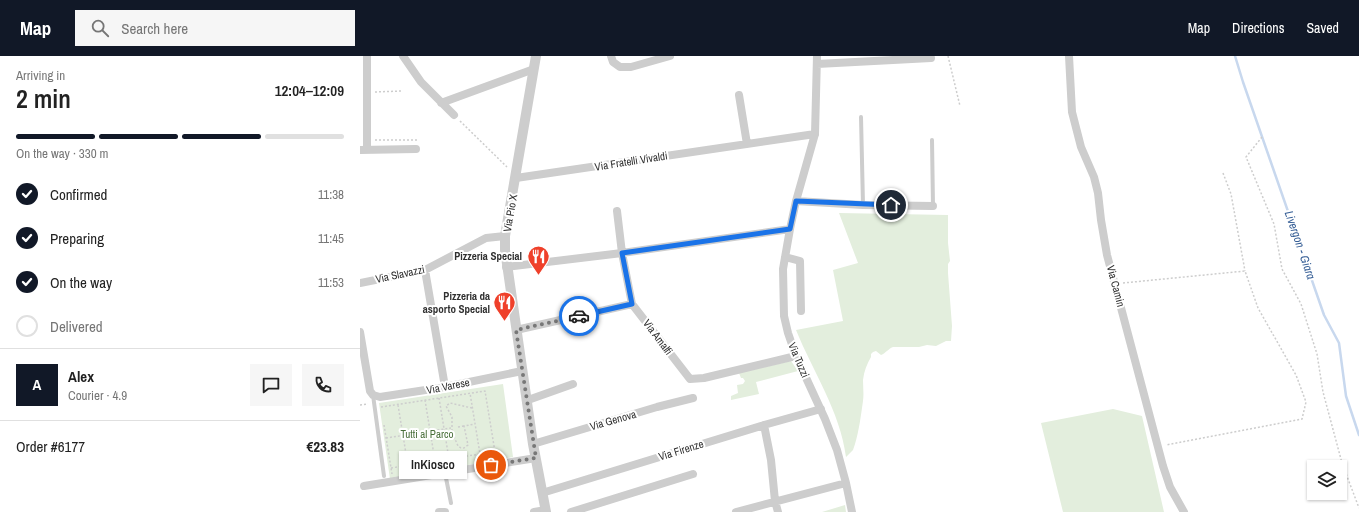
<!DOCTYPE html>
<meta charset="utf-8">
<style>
body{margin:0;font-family:"Archivo Narrow",sans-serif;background:#f6f6f6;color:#222;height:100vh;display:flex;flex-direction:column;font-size:15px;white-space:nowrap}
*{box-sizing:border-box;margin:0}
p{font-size:13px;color:#767676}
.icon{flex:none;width:22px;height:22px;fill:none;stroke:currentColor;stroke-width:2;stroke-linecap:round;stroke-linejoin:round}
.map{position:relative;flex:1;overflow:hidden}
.sheet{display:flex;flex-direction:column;background:#fff;width:360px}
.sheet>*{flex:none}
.buttons{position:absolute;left:947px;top:404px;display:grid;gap:8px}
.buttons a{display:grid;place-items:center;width:40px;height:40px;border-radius:0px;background:#fff;box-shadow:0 1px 3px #0004;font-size:20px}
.pin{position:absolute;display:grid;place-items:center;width:34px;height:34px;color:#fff;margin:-17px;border:2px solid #fff;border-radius:50%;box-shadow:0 1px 4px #0007}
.courier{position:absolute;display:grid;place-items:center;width:40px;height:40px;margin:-20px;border:3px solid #1a73e8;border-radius:50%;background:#fff;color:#222;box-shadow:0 1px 5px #0007}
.bubble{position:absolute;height:28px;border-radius:0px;background:#fff;box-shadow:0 1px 3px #0004;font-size:13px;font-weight:600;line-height:28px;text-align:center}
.overview em{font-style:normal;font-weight:600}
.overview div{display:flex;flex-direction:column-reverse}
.overview{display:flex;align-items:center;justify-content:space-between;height:68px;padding:0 16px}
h1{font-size:26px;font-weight:600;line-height:30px}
.bar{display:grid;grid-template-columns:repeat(4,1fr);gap:6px 4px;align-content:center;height:48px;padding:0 16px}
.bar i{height:5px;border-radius:3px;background:#e0e0e0}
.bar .on{background:#111827}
.bar p{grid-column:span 4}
.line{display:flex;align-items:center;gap:10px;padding:0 16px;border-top:1px solid #e0e0e0}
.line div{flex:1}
.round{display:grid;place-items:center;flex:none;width:42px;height:42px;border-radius:0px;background:#f6f6f6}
ol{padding:0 16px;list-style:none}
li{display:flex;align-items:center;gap:12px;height:44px}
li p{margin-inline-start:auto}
li .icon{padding:4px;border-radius:50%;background:#111827;color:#fff;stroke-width:4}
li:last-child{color:#767676}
li i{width:22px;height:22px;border:2px solid #e0e0e0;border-radius:50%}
header{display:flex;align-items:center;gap:24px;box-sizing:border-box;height:56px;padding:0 20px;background:#111827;color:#fff}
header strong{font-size:19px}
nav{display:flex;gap:22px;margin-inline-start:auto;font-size:14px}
.search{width:280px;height:36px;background:#f6f6f6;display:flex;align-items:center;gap:10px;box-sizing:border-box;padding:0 14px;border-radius:0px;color:#767676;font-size:15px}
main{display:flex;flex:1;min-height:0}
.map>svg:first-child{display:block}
.green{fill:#e3eedd}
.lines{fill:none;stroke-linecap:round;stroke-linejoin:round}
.stream{stroke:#c8d8ee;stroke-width:2.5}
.path{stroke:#cdcdcd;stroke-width:1.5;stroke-dasharray:2 2;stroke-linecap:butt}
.service{stroke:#cdcdcd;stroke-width:4}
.minor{stroke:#cdcdcd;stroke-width:8}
.tertiary{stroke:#cdcdcd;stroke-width:10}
.done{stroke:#787878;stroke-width:4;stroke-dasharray:0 7.2}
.route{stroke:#1a73e8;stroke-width:5}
.labels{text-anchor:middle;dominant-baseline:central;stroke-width:4;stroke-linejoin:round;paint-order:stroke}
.street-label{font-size:11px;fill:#303030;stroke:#fff}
.poi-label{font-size:11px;font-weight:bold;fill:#303030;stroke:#fff;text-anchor:end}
.park-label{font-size:11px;fill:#496f3a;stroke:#fff}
.water-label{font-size:12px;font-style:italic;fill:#386097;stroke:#fff}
</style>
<header>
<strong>Map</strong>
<div class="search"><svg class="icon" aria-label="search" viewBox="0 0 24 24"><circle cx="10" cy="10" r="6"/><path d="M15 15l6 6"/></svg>Search here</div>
<nav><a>Map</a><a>Directions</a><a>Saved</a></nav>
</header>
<main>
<section class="sheet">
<div class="overview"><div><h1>2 min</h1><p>Arriving in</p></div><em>12:04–12:09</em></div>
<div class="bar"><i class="on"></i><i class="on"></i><i class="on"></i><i></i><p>On the way · 330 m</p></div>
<ol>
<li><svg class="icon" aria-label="check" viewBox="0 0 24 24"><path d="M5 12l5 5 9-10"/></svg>Confirmed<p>11:38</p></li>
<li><svg class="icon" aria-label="check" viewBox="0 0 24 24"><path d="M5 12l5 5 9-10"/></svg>Preparing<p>11:45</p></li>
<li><svg class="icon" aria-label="check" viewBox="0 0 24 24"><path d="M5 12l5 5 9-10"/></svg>On the way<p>11:53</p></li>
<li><i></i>Delivered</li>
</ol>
<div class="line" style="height:72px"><b class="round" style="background:#111827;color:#fff">A</b><div><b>Alex</b><p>Courier · 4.9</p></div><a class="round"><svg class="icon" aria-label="chat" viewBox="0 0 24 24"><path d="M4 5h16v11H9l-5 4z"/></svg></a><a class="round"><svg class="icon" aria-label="phone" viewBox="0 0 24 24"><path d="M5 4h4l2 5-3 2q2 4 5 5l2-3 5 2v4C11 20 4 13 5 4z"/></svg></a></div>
<div class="line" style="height:52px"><div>Order #6177</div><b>€23.83</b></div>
</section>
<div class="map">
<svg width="999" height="456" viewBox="0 0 999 456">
<rect width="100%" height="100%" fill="#fff"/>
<path class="green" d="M479,157L588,159V187L590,205L588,208V217L592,270L591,285H586L576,290L567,289L559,291H533C528,293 526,297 521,299L516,295L513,296L511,298V301C507,308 504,315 503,324C503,331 504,338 503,345C501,359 499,375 495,388L493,394L486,401C480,355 453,316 436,274L483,265L473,214L498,207Z
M431,305L438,315L396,326L399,338L371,344V340L378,337L377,329L383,328L385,325L383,322H381L379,317Z
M143,328L153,401L30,423L19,347Z
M753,353L782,360L804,456H703L681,367Z
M485,449L486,456H462Z"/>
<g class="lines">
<path class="stream" d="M875,0L883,26L964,259L979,287L986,340L999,379"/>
<path class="path" d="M588,0L600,50
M15,36L41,35
M100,65L147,111
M902,81L886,101L914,168L922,213L941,248L957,298L963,336L982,407L999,452
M15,84H59
M863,117L871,138L885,215
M763,227L885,215L898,252L936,319L946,346L942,363L806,389
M79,342L89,403
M65,344L75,405
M0,349L8,348
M38,349L48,410
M21,351L125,335L135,396L120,398
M112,352L90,347L86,350L92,361V376L98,390L101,392H104L108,389L104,370L115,368
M24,369L32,418
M98,371L104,370
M26,382L91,372
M31,412L120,398L110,337"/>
<path class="service" d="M501,61L503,149
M572,84L573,150
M13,339L24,420
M87,417L86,422L91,447"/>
<path class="minor" d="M43,0L61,26L94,59
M251,0L253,6L260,11H271L310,0
M457,0L455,78L436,145L430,173L423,213L424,260L428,277L436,300L465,363L477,394L486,427L492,456
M709,0L712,56L721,91L734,121L738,137L741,164L747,199L803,410L810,431L824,456
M457,8L571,2
M379,39L387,88
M81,47L174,13
M0,94L56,93
M7,94V0
M156,122L455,78
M436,145L503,149L573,150
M257,155L262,197L272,248
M425,201L440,205L441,255
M146,211L262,197L430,173
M65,214L85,331
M0,227L65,214L126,182L145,180
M156,274L272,248L330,323L344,322L436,300
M0,276L10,335L13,339L20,341L85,331L162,315
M168,344L213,328
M404,369L411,404L415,445L418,456
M173,388L297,351L333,342
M4,430L176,402
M182,437L404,369L461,353
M79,456H85
M174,456L186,454
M211,456L333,418
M376,456L486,427"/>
<path class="tertiary" d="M176,0L145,180V194L173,388L186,456"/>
</g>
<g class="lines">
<path class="done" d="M131,409L176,402L156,274L219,260"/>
<path class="route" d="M219,260L272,248L262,197L430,173L436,145L531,149"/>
</g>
<defs>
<symbol id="restaurant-pin" viewBox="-11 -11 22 30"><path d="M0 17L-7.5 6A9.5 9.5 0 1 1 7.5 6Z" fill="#ef402a" stroke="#fff"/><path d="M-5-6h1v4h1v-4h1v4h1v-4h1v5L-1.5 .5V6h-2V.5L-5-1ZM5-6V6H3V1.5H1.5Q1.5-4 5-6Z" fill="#fff"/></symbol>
</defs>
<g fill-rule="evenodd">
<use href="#restaurant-pin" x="166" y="188" width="25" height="34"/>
<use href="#restaurant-pin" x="132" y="234" width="25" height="34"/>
</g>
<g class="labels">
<g class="street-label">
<text transform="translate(271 105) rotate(-9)">Via Fratelli Vivaldi</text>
<text transform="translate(150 157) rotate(-80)">Via Pio X</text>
<text transform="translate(40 218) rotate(-12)">Via Slavazzi</text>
<text transform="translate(756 230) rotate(75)">Via Camin</text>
<text transform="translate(298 281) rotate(53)">Via Amalfi</text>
<text transform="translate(439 304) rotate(67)">Via Tuzzi</text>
<text transform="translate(88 330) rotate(-11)">Via Varese</text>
<text transform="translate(253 364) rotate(-16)">Via Genova</text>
<text transform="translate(321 394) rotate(-17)">Via Firenze</text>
</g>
<g class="poi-label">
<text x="162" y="200">Pizzeria Special</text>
<text x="130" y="240">Pizzeria da<tspan x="130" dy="13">asporto Special</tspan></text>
</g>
<g class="park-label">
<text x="67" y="378">Tutti al Parco</text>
</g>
<g class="water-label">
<text transform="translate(940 189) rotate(71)">Livergon - Giara</text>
</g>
</g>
</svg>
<div class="buttons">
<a><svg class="icon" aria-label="layers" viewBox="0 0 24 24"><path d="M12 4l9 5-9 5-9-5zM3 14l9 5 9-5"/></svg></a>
</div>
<div class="pin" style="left:131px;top:409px;background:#ea580c"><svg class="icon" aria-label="bag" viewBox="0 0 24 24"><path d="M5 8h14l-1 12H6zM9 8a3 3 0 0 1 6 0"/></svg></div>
<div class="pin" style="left:531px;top:149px;background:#1f2937"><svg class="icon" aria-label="home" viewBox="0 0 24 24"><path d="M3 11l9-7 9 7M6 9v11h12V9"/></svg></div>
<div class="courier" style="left:219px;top:260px"><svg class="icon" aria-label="car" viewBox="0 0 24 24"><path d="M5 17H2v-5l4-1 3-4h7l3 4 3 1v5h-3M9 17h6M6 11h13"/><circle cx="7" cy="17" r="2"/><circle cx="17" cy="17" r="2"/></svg></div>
<div class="bubble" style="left:39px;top:395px;width:68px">InKiosco</div>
</div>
</main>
